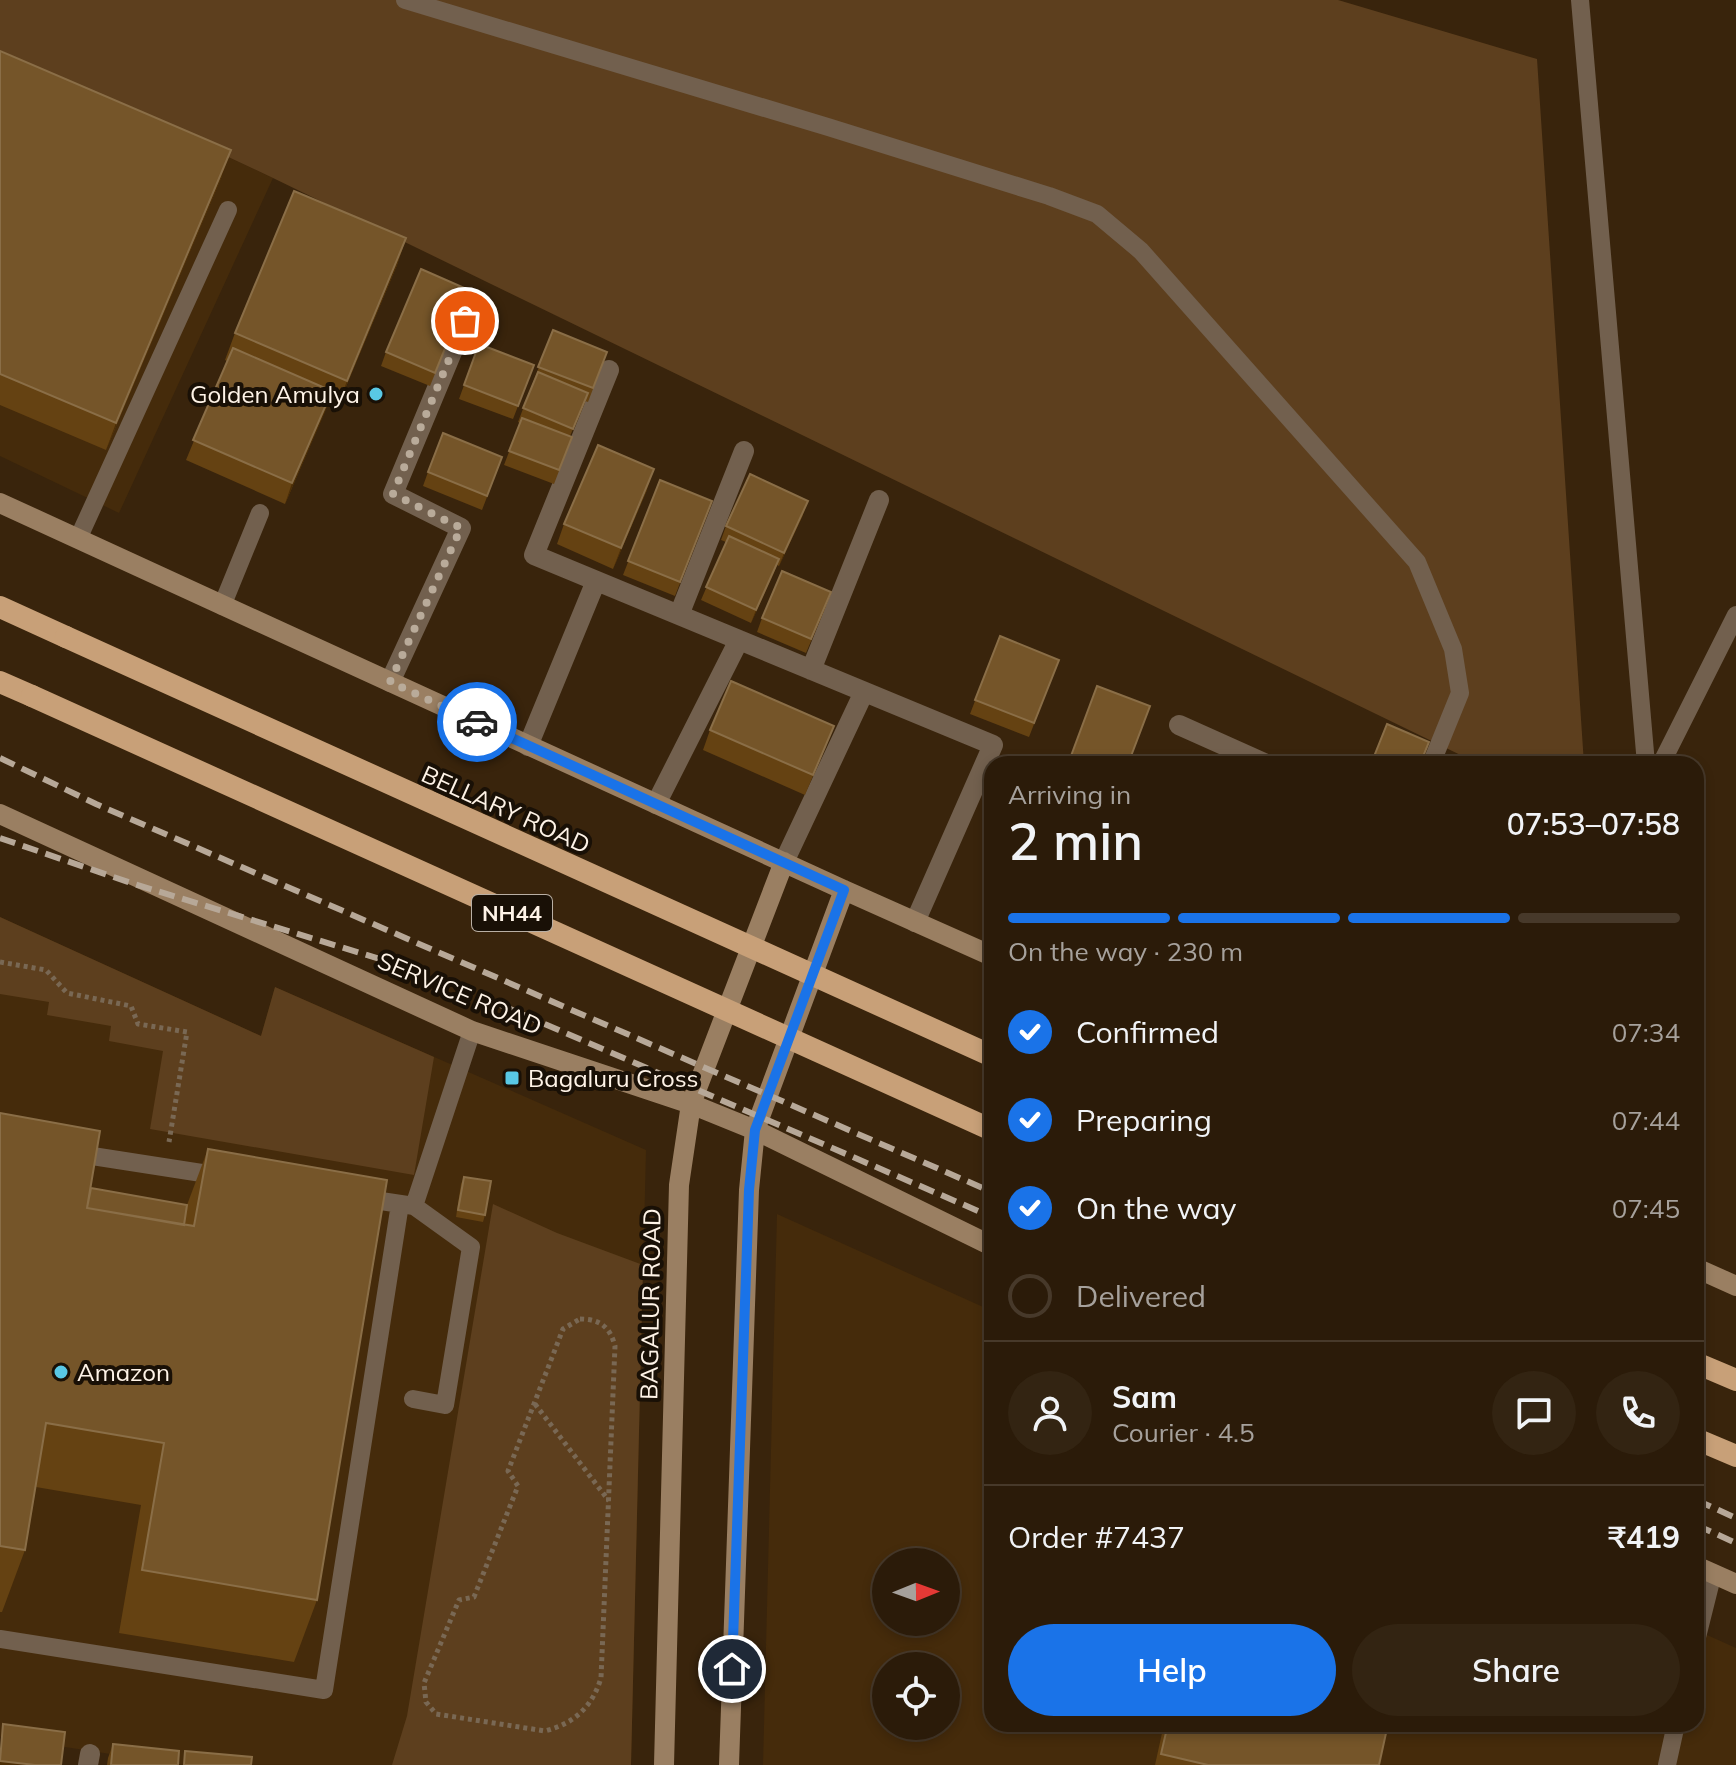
<!DOCTYPE html>
<meta charset="utf-8">
<style>
body{margin:0;font-family:Mulish,sans-serif;background:#332412;color:#f1f3f6;height:100vh;display:flex;flex-direction:column;font-size:30px;white-space:nowrap}
*{box-sizing:border-box;margin:0}
p{font-size:26px;color:#a6a19c}
.icon{flex:none;width:44px;height:44px;fill:none;stroke:currentColor;stroke-width:2;stroke-linecap:round;stroke-linejoin:round}
.map{position:relative;flex:1;overflow:hidden}
.sheet{position:absolute;left:984px;top:756px;width:720px;height:976px;display:flex;flex-direction:column;background:#2b1b09;border-radius:24px;box-shadow:0 4px 12px #0003,0 0 0 2px #47392a}
.sheet>*{flex:none}
.needle{width:52px;rotate:89deg}
.controls{position:absolute;left:872px;top:1548px;display:grid;gap:16px}
.controls a{display:grid;place-items:center;width:88px;height:88px;border-radius:50%;background:#2b1b09;box-shadow:0 4px 12px #0003,0 0 0 2px #47392a;font-size:40px}
.pin{position:absolute;display:grid;place-items:center;width:68px;height:68px;color:#fff;margin:-34px;border:4px solid #fff;border-radius:50%;box-shadow:0 2px 8px #0007}
.courier{position:absolute;display:grid;place-items:center;width:80px;height:80px;margin:-40px;border:6px solid #1a73e8;border-radius:50%;background:#fff;color:#222;box-shadow:0 2px 10px #0007}
.headline em{font-style:normal;font-weight:600}
.headline div{display:flex;flex-direction:column-reverse}
.headline{display:flex;align-items:center;justify-content:space-between;height:136px;padding:0 24px}
h1{font-size:52px;font-weight:600;line-height:60px}
.bar{display:grid;grid-template-columns:repeat(4,1fr);gap:12px 8px;align-content:center;height:96px;padding:0 24px}
.bar i{height:10px;border-radius:6px;background:#47392a}
.bar .active{background:#1a73e8}
.bar p{grid-column:span 4}
.line{display:flex;align-items:center;gap:20px;padding:0 24px;border-top:2px solid #47392a}
.line div{flex:1}
.round{display:grid;place-items:center;flex:none;width:84px;height:84px;border-radius:42px;background:#332412}
ol{padding:0 24px;list-style:none}
li{display:flex;align-items:center;gap:24px;height:88px}
li p{margin-inline-start:auto}
li .icon{padding:8px;border-radius:50%;background:#1a73e8;color:#fff;stroke-width:4}
li:last-child{color:#a6a19c}
li i{width:44px;height:44px;border:4px solid #47392a;border-radius:50%}
.button{display:flex;gap:16px;margin-top:auto;padding:16px 24px}
.button a{flex:1;height:92px;border-radius:48px;background:#1a73e8;color:#fff;font-size:32px;font-weight:600;line-height:92px;text-align:center}
.button a+a{background:#332412;color:#f1f3f6}
.map>svg:first-child{display:block}
.built{fill:#452b0b;fill-rule:evenodd}
.green{fill:#5d3f1e}
.lines{fill:none;stroke-linecap:round;stroke-linejoin:round}
.path{stroke:#796854;stroke-width:5;stroke-dasharray:4 4;stroke-linecap:butt}
.service{stroke:#72604e;stroke-width:18}
.minor{stroke:#72604e;stroke-width:20}
.secondary{stroke:#9a7f62;stroke-width:20}
.trunk{stroke:#c8a078;stroke-width:22}
.rail{stroke:#b7a898;stroke-width:6;stroke-dasharray:16 8;stroke-linecap:butt}
.trunk-bridge{stroke:#c8a078;stroke-width:22}
.wall{fill:#654212}
.shaded-wall{fill:#4c2e06}
.building{fill:#755529;stroke:#8a6e47;stroke-width:2}
.done{stroke:#b9ab9a;stroke-width:8;stroke-dasharray:0 14.4}
.route{stroke:#1a73e8;stroke-width:10}
.poi-dot{fill:#59c8e5;stroke:#191006;stroke-width:3}
.labels{text-anchor:middle;dominant-baseline:central;stroke-width:8;stroke-linejoin:round;paint-order:stroke}
.shield{fill:#191006;stroke:#b9afa4;stroke-width:2}
.shield-label{font-size:22px;font-weight:bold;fill:#fef3e7}
.poi-label{font-size:24px;fill:#fef3e7;stroke:#191006;text-anchor:start}
.street-label{font-size:24px;fill:#fef3e7;stroke:#191006}
</style>
<div class="map">
<svg width="1736" height="1765" viewBox="0 0 1736 1765">
<rect width="100%" height="100%" fill="#39240c"/>
<path class="built" d="M0,50L273,178L119,513L0,456Z
M0,917L261,1036L275,987L646,1150L631,1765H182L0,1737Z
M777,1214L992,1311V1724H1696V1630L1736,1648V1765H763ZM886,1562H946V1622H886ZM886,1666H946V1726H886Z"/>
<path class="green" d="M0,0H1338L1537,59L1584,764H1479L273,178L0,50Z
M0,917L261,1036L275,987L434,1057L414,1175L150,1129L163,1051L109,1041L111,1026L47,1015L49,1002L0,994Z
M493,1204L557,1233L643,1265L631,1765H392L407,1716Z"/>
<g class="lines">
<path class="path" d="M0,962L46,970L67,993L131,1006L138,1024L187,1032L169,1142
M580,1319C600,1319 610,1327 615,1346L601,1678C592,1707 575,1723 545,1731L436,1714L426,1702L424,1683L459,1600L474,1597L518,1486L508,1471L563,1329Z
M535,1404L609,1501"/>
<path class="service" d="M405,0L828,127L1049,196L1097,214L1141,251L1417,562L1453,649L1460,693L1432,762
M1580,0L1646,764
M78,539L228,210
M222,606L260,513
M1661,764L1736,615
M73,1153L221,1176
M361,1198L414,1206L472,1031
M413,1399L445,1405L471,1247L414,1206
M0,1639L324,1690L400,1204
M1696,1641L1713,1573
M1667,1765L1676,1724"/>
<path class="minor" d="M609,370L534,555L993,745L915,922
M679,615L744,451
M811,670L879,500
M390,682L461,528L393,494L465,321
M1179,725L1266,764
M528,746L596,581
M1431,764L1432,762
M656,804L739,640
M784,862L864,692
M88,1765L90,1754"/>
<path class="secondary" d="M0,503L844,890L992,956
M0,814L472,1031L691,1104L755,1130L992,1246
M1696,1268L1736,1286
M1696,1566L1736,1584
M664,1765L679,1185L691,1104L784,862
M729,1765L749,1190L755,1130L844,890"/>
<path class="trunk" d="M0,607L66,637
M0,682L32,696
M1696,1363L1736,1380
M1696,1439L1736,1456"/>
<path class="rail" d="M0,758L96,804L992,1192
M0,838L131,883L429,974L992,1217
M1696,1500L1736,1518
M1696,1525L1736,1543"/>
<path class="trunk-bridge" d="M66,637L992,1056
M32,696L992,1130"/>
</g>
<path class="wall" d="M0,51L222,176L106,450L0,405Z
M406,238L397,265L337,408L328,404L285,504L186,460L227,361L225,360L235,333Z
M469,290L430,386L381,366L386,352Z
M553,330L607,352L588,402L585,401L570,436L572,437L554,484L504,465L520,423L518,422Z
M479,344L534,365L513,419L459,399Z
M497,471L482,510L423,486L428,472Z
M660,480L712,501L675,596L623,575Z
M647,490L613,569L557,544L564,524Z
M803,515L779,566L777,565L751,623L701,600L726,542L721,540L726,526Z
M826,606L806,653L757,632L762,618Z
M1000,636L1059,660L1029,737L970,714Z
M834,726L805,795L703,750L710,730Z
M0,1113L91,1188L187,1205L208,1149L317,1600L294,1662L119,1633L141,1505L36,1487L25,1550L2,1612H0Z
M464,1177L485,1215L483,1222L456,1217L461,1184Z
M1164,1724H1388L1379,1765H1155Z
M113,1744L178,1765H107L108,1758Z"/>
<path class="shaded-wall" d="M231,150L222,176L106,450L116,423Z
M406,238L397,265L337,408L347,381Z
M332,391L325,412L285,504L292,483Z
M654,469L647,490L613,569L621,548Z
M808,501L803,515L779,566L784,553Z
M779,559L774,573L751,623L756,610Z
M0,1761L35,1765H0Z"/>
<path class="building" d="M0,51L231,150L116,423L0,374Z
M294,191L406,238L347,381L235,333Z
M421,269L469,290L435,373L386,352Z
M553,330L607,352L593,388L538,367Z
M479,344L534,365L518,406L464,385Z
M233,348L332,391L292,483L193,440Z
M538,372L588,393L573,429L523,408Z
M522,418L572,437L559,470L509,451Z
M443,433L502,457L487,496L428,472Z
M598,445L654,469L621,548L564,524Z
M750,474L808,501L784,553L726,526Z
M660,480L712,501L680,582L628,561Z
M729,536L779,559L756,610L706,587Z
M782,571L831,592L811,639L762,618Z
M1000,636L1059,660L1034,723L975,700Z
M731,681L834,726L813,775L710,730Z
M1097,686L1150,706L1128,764H1068Z
M1387,724L1429,742L1420,764H1371Z
M0,1113L100,1131L87,1208L194,1226L208,1149L387,1180L317,1600L142,1570L164,1443L46,1423L25,1550L0,1546Z
M464,1177L491,1181L485,1215L458,1210Z
M91,1188L187,1205L184,1225L87,1208Z
M3,1724L65,1732L61,1765H35L0,1761Z
M1168,1724H1388L1379,1765H1208L1161,1754Z
M113,1744L179,1751L178,1765H111Z
M185,1751L252,1757L251,1765H184Z"/>
<g class="lines">
<path class="done" d="M465,321L393,494L461,528L390,682L477,722"/>
<path class="route" d="M477,722L844,890L755,1130L749,1190L732,1669"/>
</g>
<g class="poi-dot">
<circle cx="376" cy="394" r="8"/>
<rect x="504" y="1070" width="16" height="16" rx="4"/>
<circle cx="61" cy="1372" r="8"/>
</g>
<g class="labels">
<rect class="shield" x="472" y="895" width="80" height="36" rx="6"/>
<g class="shield-label">
<text x="512" y="913">NH44</text>
</g>
<g class="poi-label">
<text x="360" y="394" text-anchor="end">Golden Amulya</text>
<text x="528" y="1078">Bagaluru Cross</text>
<text x="77" y="1372">Amazon</text>
</g>
<g class="street-label">
<text transform="translate(506 809) rotate(24)">BELLARY ROAD</text>
<text transform="translate(460 993) rotate(23)">SERVICE ROAD</text>
<text transform="translate(650 1304) rotate(-89)">BAGALUR ROAD</text>
</g>
</g>
</svg>
<div class="controls">
<a><svg class="needle" viewBox="-14 -14 28 28"><path d="M0-13l5 13h-10z" fill="#e53935"/><path d="M0 13l5-13h-10z" fill="#a6a19c"/></svg></a>
<a><svg class="icon" aria-label="locate" viewBox="0 0 24 24"><circle cx="12" cy="12" r="6"/><path d="M12 2v4M12 18v4M2 12h4M18 12h4"/></svg></a>
</div>
<div class="pin" style="left:465px;top:321px;background:#ea580c"><svg class="icon" aria-label="bag" viewBox="0 0 24 24"><path d="M5 8h14l-1 12H6zM9 8a3 3 0 0 1 6 0"/></svg></div>
<div class="pin" style="left:732px;top:1669px;background:#1f2937"><svg class="icon" aria-label="home" viewBox="0 0 24 24"><path d="M3 11l9-7 9 7M6 9v11h12V9"/></svg></div>
<div class="courier" style="left:477px;top:722px"><svg class="icon" aria-label="car" viewBox="0 0 24 24"><path d="M5 17H2v-5l4-1 3-4h7l3 4 3 1v5h-3M9 17h6M6 11h13"/><circle cx="7" cy="17" r="2"/><circle cx="17" cy="17" r="2"/></svg></div>
<section class="sheet">
<div class="headline"><div><h1>2 min</h1><p>Arriving in</p></div><em>07:53–07:58</em></div>
<div class="bar"><i class="active"></i><i class="active"></i><i class="active"></i><i></i><p>On the way · 230 m</p></div>
<ol>
<li><svg class="icon" aria-label="check" viewBox="0 0 24 24"><path d="M5 12l5 5 9-10"/></svg>Confirmed<p>07:34</p></li>
<li><svg class="icon" aria-label="check" viewBox="0 0 24 24"><path d="M5 12l5 5 9-10"/></svg>Preparing<p>07:44</p></li>
<li><svg class="icon" aria-label="check" viewBox="0 0 24 24"><path d="M5 12l5 5 9-10"/></svg>On the way<p>07:45</p></li>
<li><i></i>Delivered</li>
</ol>
<div class="line" style="height:144px"><a class="round"><svg class="icon" aria-label="person" viewBox="0 0 24 24"><circle cx="12" cy="8" r="4"/><path d="M4 21q1-7 8-7t8 7"/></svg></a><div><b>Sam</b><p>Courier · 4.5</p></div><a class="round"><svg class="icon" aria-label="chat" viewBox="0 0 24 24"><path d="M4 5h16v11H9l-5 4z"/></svg></a><a class="round"><svg class="icon" aria-label="phone" viewBox="0 0 24 24"><path d="M5 4h4l2 5-3 2q2 4 5 5l2-3 5 2v4C11 20 4 13 5 4z"/></svg></a></div>
<div class="line" style="height:104px"><div>Order #7437</div><b>₹419</b></div>
<div class="button"><a>Help</a><a>Share</a></div>
</section>
</div>
